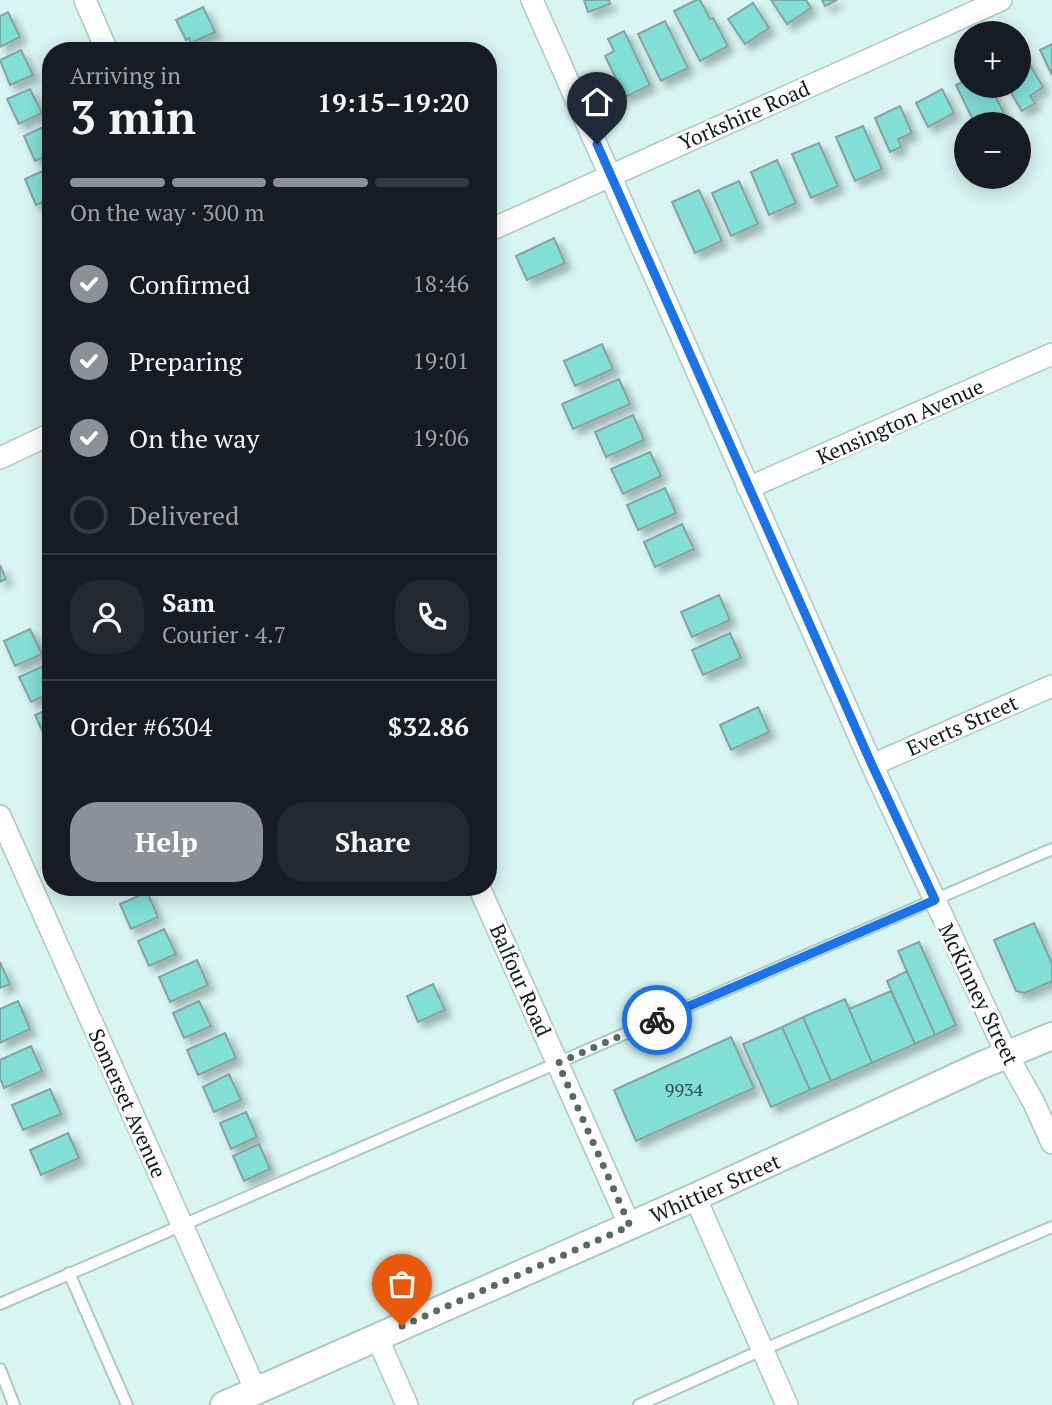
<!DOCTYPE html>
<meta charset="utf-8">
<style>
body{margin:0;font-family:"PT Serif",serif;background:#242831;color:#f1f3f6;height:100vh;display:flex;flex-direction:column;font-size:26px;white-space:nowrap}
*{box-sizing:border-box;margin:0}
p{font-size:23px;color:#9ea1a6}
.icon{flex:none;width:38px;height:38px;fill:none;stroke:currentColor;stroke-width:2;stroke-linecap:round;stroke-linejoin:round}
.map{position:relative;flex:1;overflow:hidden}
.sheet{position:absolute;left:42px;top:42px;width:455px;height:854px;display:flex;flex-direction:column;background:#171b24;border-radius:28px;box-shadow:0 4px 18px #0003}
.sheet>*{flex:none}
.tools{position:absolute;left:954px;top:21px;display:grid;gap:14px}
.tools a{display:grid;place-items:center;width:77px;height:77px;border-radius:50%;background:#171b24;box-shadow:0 4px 18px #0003;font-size:35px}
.pin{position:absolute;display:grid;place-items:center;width:60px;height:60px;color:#fff;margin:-72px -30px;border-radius:50% 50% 50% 0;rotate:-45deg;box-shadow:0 0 7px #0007}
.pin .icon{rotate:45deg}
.courier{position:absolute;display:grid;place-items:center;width:70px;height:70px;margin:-35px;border:5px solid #1a73e8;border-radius:50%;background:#fff;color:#222;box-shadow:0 2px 9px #0007}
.overview em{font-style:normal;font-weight:700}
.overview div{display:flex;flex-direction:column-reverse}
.overview{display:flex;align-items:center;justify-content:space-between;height:119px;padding:0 28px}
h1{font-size:46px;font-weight:700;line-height:52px}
.bar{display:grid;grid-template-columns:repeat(4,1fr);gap:10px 7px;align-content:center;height:84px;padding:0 28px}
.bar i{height:9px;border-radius:5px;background:#363941}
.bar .selected{background:#8c9099}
.bar p{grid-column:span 4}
.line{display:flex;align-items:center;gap:18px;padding:0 28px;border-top:2px solid #363941}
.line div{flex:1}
.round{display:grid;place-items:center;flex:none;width:74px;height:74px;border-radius:28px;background:#242831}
ol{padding:0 28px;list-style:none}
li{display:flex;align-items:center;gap:21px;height:77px}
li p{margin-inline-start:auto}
li .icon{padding:7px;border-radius:50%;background:#8c9099;color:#fff;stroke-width:4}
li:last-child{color:#9ea1a6}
li i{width:38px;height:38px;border:4px solid #363941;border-radius:50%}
.cta{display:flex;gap:14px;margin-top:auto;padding:14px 28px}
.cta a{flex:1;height:80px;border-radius:28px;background:#8c9099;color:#fff;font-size:28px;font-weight:700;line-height:80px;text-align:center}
.cta a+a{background:#242831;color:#f1f3f6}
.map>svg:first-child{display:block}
.building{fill:#81dfd5;stroke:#87a29f;stroke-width:2;filter:url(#shadow)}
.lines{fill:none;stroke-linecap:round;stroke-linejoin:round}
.service-casing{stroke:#acc9c5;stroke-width:14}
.minor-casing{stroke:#acc9c5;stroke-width:24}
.tertiary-casing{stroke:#acc9c5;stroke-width:30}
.service{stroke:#fff;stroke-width:10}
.minor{stroke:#fff;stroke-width:21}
.tertiary{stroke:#fff;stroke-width:26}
.done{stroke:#586967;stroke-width:7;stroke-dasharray:0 12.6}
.route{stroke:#1a73e8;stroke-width:9}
.labels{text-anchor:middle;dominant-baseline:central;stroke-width:6;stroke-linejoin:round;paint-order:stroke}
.number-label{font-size:18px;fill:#2e4e4a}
.street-label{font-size:21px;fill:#131d1c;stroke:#fff}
</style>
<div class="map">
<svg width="1052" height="1405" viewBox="0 0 1052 1405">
<defs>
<filter id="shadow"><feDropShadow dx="6" dy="6" stdDeviation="3.5" flood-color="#0004"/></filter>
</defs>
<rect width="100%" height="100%" fill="#d8f5f1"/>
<path class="building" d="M584,0H609L610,4L588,12Z
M696,0H700L710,19L713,18L728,46L700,61L674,11Z
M771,0H806L811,8L787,24Z
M822,0H837L825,6Z
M753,3L769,28L745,44L728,19Z
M203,7L215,32L191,43L189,38L186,40L176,20Z
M8,12L20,37L0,47V16Z
M665,21L688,68L661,81L638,34Z
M624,31L650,85L625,97L605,56L614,51L608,39Z
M219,43L223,51H203Z
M1052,44V75L1040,50Z
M21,50L33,75L10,85L0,60Z
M1021,50L1043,87L1030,96L1035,103L1022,111L1007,86H1018V51Z
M966,80V86H990L1004,113L982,124H975L956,85Z
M30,89L42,113L19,124L7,99Z
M942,89L954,113L928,127L916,103Z
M900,106L912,133L898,139L901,147L890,152L875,118Z
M47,125L51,133V154L35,161L24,136Z
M863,126L882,169L855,181L836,137Z
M819,143L838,186L811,198L792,154Z
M777,160L796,203L769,215L751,172Z
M51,167V198L36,205L25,179Z
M739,181L758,224L731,236L712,193Z
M699,190L722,241L695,253L672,202Z
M554,238L565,263L527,280L516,256Z
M602,344L613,369L575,386L564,361Z
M619,379L630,404L573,429L562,404Z
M633,415L644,440L606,457L595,432Z
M650,452L661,476L623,494L611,469Z
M665,488L676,513L638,530L627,505Z
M682,524L694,549L655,567L644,542Z
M0,565L6,579L0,582Z
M719,595L730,620L692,637L681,612Z
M30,629L42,654L15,666L4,641Z
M730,633L741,658L703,675L692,650Z
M46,665L51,676V693L31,702L19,677Z
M758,707L769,732L731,750L720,725Z
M51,708V739L47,741L35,715Z
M147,892L158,917L131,929L120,904Z
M1034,923L1052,964V981L1025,993L1016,991L994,940Z
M164,929L176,954L149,966L138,941Z
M919,942L956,1025L935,1035L898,951Z
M197,960L208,985L170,1002L159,977Z
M0,962L10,984L0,988Z
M907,971L935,1035L915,1044L887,981Z
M433,984L445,1010L418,1022L407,996Z
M891,991L915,1044L872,1063L849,1009Z
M845,999L872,1063L831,1081L803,1017Z
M18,1001L30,1029L0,1043V1009Z
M199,1001L211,1026L184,1038L173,1013Z
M803,1017L831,1081L810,1090L782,1027Z
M782,1027L810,1090L771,1107L743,1044Z
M225,1033L236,1058L198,1075L187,1050Z
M731,1037L754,1088L636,1141L614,1090Z
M31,1046L42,1071L4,1088L0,1078V1060Z
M229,1074L241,1100L214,1112L203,1087Z
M50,1089L61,1114L23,1130L12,1105Z
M246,1112L257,1137L231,1149L220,1123Z
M68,1133L79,1158L41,1175L30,1150Z
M259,1144L270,1169L244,1181L233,1156Z"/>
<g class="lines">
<defs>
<path id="service" d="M69,1273L127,1405
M0,1304L1052,849
M0,1369L14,1405
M639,1405L762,1350L1052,1227"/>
<path id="minor" d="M85,0L107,51
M532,0L872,765L1007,1055L1034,1103L1052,1143
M488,231L1001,0
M0,458L51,434
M748,488L1052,354
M872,765L1052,686
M0,816L256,1391
M479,887L630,1226
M695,1197L787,1405
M377,1337L407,1405"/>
<path id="tertiary" d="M224,1405L695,1197L982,1065L1052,1036"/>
</defs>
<use href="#service" class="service-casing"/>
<use href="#minor" class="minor-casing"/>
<use href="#tertiary" class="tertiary-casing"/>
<use href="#service" class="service"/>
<use href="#minor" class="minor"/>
<use href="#tertiary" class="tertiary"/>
</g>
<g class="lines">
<path class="done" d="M402,1326L630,1226L558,1063L657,1020"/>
<path class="route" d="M597,144L872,765L935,900L657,1020"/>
</g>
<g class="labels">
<g class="number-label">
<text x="684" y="1089">9934</text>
</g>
<g class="street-label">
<text transform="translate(744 115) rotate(-24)">Yorkshire Road</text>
<text transform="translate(900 421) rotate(-24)">Kensington Avenue</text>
<text transform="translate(962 725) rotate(-24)">Everts Street</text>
<text transform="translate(521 980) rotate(66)">Balfour Road</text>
<text transform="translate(979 994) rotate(64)">McKinney Street</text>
<text transform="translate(128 1103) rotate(66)">Somerset Avenue</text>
<text transform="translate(715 1188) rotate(-24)">Whittier Street</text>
</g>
</g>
</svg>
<div class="tools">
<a>+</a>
<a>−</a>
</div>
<div class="pin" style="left:402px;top:1326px;background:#ea580c"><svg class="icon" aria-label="bag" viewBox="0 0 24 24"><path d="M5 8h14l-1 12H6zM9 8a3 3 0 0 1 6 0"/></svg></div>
<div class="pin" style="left:597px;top:144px;background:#1f2937"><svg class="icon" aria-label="home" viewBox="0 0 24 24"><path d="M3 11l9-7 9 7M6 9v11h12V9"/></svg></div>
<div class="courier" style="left:657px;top:1020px"><svg class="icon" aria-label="bike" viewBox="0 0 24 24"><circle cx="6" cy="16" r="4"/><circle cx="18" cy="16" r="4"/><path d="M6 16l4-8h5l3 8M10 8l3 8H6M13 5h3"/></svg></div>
<section class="sheet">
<div class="overview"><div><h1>3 min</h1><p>Arriving in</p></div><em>19:15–19:20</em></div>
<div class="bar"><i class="selected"></i><i class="selected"></i><i class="selected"></i><i></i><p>On the way · 300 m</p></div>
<ol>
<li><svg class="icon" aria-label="check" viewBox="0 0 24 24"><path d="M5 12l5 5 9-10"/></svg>Confirmed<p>18:46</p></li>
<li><svg class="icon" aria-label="check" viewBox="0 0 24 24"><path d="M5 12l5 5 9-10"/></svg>Preparing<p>19:01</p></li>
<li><svg class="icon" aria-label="check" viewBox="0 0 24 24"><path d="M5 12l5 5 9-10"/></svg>On the way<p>19:06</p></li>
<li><i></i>Delivered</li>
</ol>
<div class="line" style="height:126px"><a class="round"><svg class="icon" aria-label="person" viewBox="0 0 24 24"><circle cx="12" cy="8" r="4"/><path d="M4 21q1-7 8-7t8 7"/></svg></a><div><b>Sam</b><p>Courier · 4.7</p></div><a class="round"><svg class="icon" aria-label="phone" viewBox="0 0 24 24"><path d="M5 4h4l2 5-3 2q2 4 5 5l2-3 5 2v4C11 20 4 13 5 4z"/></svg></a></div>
<div class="line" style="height:91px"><div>Order #6304</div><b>$32.86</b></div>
<div class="cta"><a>Help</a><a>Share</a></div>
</section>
</div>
